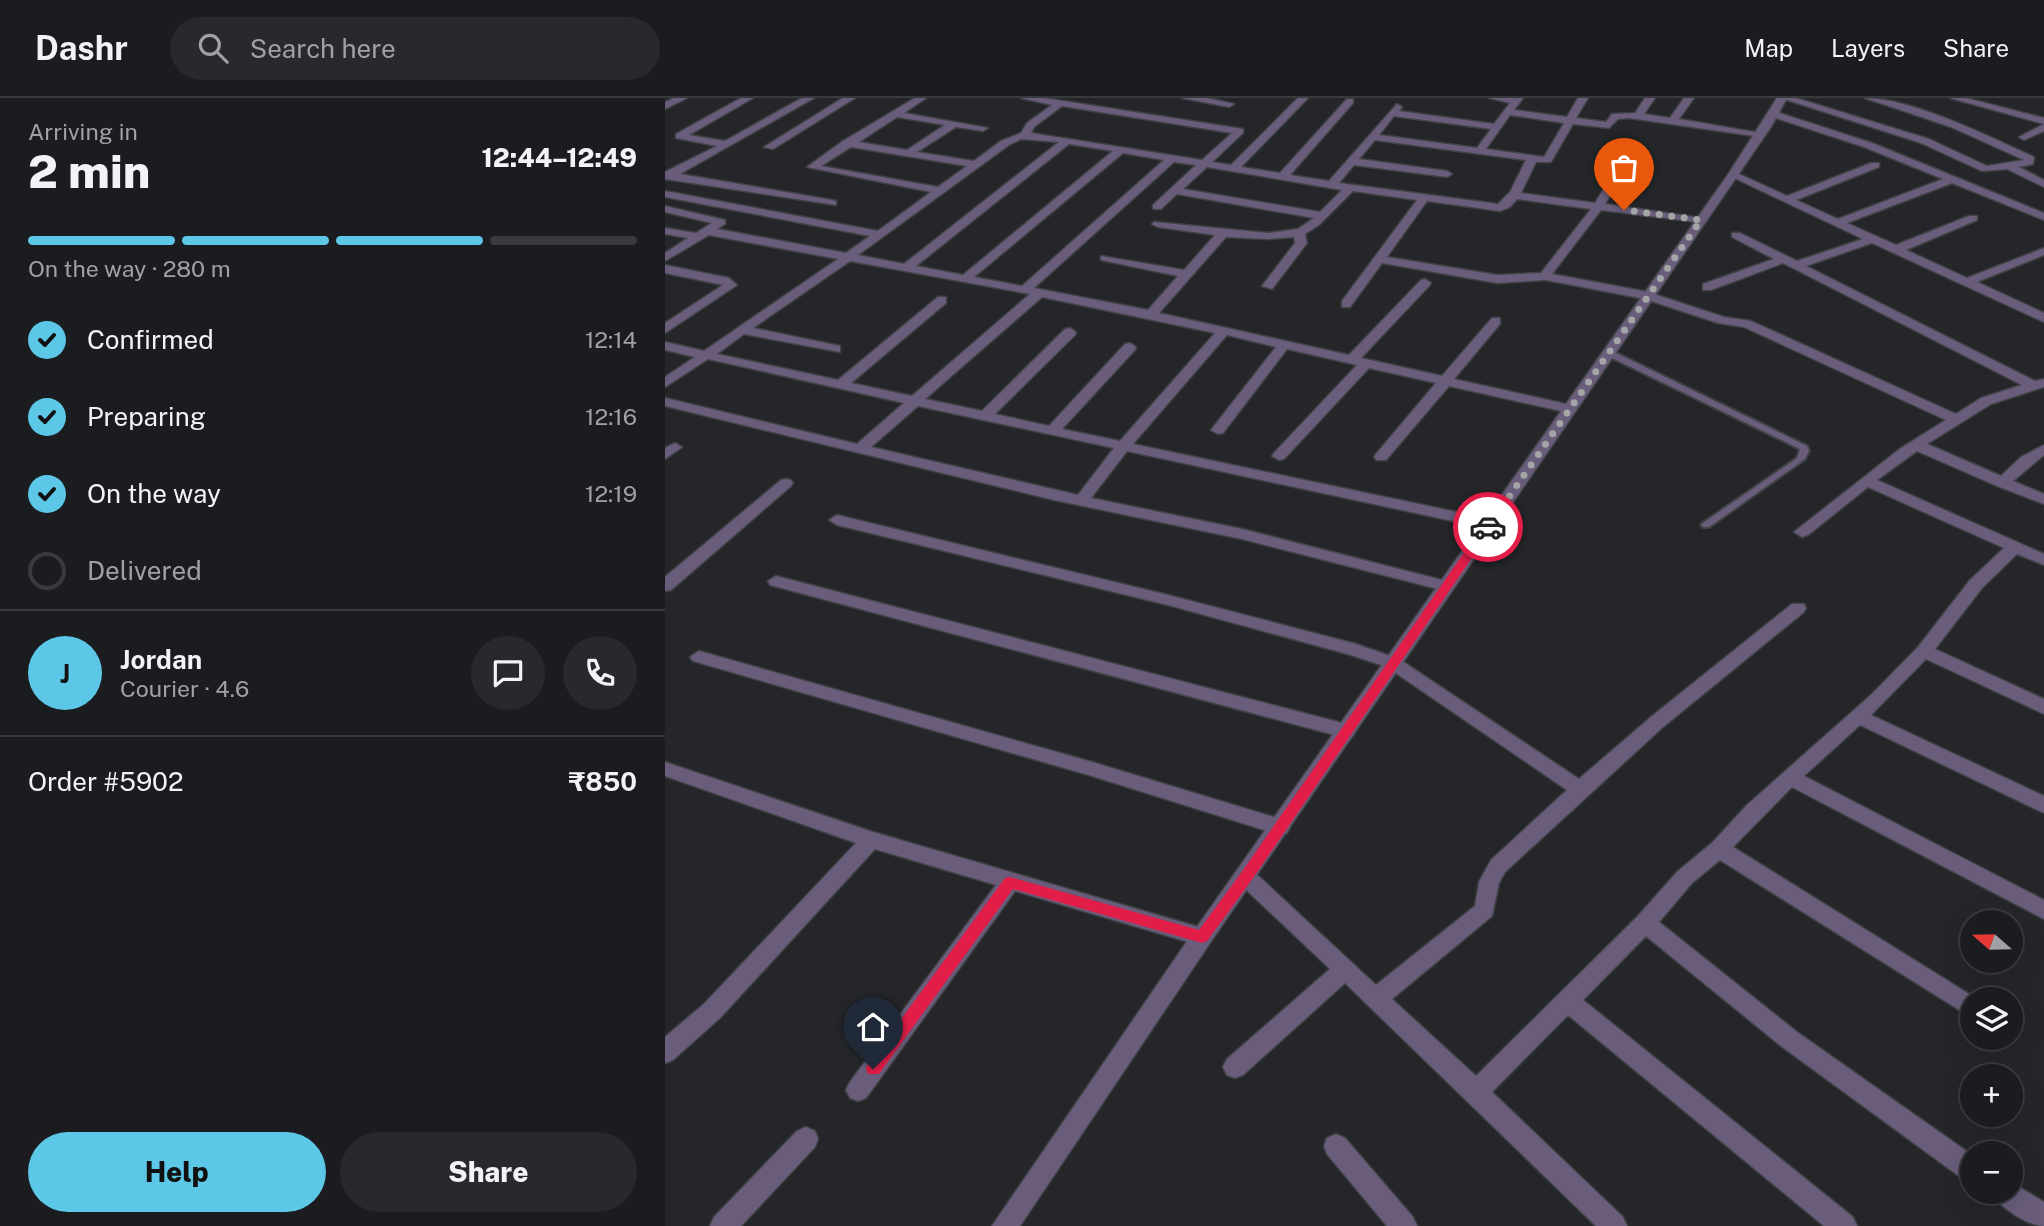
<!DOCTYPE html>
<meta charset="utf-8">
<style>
body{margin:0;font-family:"Public Sans",sans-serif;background:#28292c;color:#f1f3f6;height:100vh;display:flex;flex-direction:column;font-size:26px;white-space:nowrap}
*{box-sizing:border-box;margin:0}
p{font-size:23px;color:#a0a1a4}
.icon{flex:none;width:38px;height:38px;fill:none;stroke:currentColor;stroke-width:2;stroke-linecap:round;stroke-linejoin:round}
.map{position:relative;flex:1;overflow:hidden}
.drawer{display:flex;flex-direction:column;background:#1b1c1f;width:665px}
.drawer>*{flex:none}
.needle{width:46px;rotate:290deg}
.tools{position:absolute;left:1295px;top:812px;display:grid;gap:14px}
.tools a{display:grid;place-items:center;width:63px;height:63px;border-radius:50%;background:#1b1c1f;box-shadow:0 7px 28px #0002,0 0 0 2px #393a3d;font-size:35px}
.pin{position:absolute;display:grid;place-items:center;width:60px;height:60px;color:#fff;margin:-72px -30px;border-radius:50% 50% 50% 0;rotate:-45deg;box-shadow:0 0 7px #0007}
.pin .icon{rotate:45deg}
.courier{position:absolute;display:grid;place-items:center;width:70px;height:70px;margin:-35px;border:5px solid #e11d48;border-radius:50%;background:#fff;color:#222;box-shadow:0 2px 9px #0007}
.headline em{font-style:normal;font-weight:800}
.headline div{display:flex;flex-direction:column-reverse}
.headline{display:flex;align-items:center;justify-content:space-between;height:119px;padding:0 28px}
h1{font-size:46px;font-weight:800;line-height:52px}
.bar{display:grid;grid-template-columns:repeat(4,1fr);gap:10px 7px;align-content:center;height:84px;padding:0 28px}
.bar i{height:9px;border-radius:5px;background:#393a3d}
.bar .active{background:#5cc7e7}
.bar p{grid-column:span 4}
.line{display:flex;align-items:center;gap:18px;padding:0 28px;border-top:2px solid #393a3d}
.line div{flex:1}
.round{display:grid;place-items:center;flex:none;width:74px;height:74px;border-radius:37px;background:#28292c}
ol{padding:0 28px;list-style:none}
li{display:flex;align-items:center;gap:21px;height:77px}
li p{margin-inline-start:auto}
li .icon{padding:7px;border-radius:50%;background:#5cc7e7;color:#111;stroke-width:4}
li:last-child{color:#a0a1a4}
li i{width:38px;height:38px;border:4px solid #393a3d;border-radius:50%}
.primary-button{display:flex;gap:14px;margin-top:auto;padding:14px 28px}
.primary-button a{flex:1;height:80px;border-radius:42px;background:#5cc7e7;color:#111;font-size:28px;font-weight:800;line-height:80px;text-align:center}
.primary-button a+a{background:#28292c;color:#f1f3f6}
header{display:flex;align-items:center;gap:42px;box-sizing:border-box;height:98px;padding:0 35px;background:#1b1c1f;border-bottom:2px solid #393a3d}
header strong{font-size:33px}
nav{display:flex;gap:38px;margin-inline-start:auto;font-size:24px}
.search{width:490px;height:63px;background:#28292c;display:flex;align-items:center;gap:18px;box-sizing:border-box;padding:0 24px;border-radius:38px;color:#a0a1a4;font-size:26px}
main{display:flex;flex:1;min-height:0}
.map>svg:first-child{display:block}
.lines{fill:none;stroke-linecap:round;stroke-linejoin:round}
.service-casing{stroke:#3f4144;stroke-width:4}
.minor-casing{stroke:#3f4144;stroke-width:3}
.tertiary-casing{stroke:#3f4144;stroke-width:3}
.service{fill:#695d7b;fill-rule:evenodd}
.minor{fill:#695d7b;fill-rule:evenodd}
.tertiary{fill:#695d7b;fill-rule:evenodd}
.route{fill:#e11d48}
.done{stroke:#a3a5a7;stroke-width:7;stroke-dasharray:0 12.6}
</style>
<header>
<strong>Dashr</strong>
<div class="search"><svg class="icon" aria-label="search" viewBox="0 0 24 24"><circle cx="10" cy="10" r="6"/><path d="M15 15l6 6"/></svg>Search here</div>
<nav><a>Map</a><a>Layers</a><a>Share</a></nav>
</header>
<main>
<section class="drawer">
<div class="headline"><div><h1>2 min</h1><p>Arriving in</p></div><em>12:44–12:49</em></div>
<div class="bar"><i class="active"></i><i class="active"></i><i class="active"></i><i></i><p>On the way · 280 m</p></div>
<ol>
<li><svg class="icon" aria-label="check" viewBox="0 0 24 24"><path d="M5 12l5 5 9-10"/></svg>Confirmed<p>12:14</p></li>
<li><svg class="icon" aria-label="check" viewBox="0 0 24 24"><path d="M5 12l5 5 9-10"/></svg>Preparing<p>12:16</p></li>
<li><svg class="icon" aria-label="check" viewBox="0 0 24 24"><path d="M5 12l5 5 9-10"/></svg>On the way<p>12:19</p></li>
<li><i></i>Delivered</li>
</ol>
<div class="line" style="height:126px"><b class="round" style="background:#5cc7e7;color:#111">J</b><div><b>Jordan</b><p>Courier · 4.6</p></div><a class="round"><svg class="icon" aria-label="chat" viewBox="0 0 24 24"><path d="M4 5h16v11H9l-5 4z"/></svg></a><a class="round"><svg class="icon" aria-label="phone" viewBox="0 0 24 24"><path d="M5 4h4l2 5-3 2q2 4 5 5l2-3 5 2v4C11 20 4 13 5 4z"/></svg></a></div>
<div class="line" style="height:91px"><div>Order #5902</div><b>₹850</b></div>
<div class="primary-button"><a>Help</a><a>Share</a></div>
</section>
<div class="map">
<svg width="1379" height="1128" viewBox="0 0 1379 1128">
<rect width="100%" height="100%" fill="#242629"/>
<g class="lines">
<defs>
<path id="service" d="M941,253H947L1142,348L1144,353L1140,361L1044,429H1038L1036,427L1038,425L1132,360L1135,351L941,257Z"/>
<path id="minor" d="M9,0H22L0,11V4Z
M76,0H88L24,37L60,43L137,0H149L15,76L167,102L171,103V107L0,81V74L52,48L11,40V36Z
M178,0H190L108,51L99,49Z
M250,0H261L239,15L323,30L318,33L291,29L252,54L309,63L336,43L356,35L362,25L387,7L356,0H379L578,31V35L547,64L566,67L633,0H643L576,69L615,75L682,1H688V5L625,77L664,83L732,6L737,9L734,13L829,26L845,5L824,0H858L849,12L902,19L913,0H923L911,20L941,24L947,16L970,15L980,0H990L979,16L1005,20L1019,0H1029L1014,21L1101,36L1096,39L964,20L953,21L944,30L908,26L886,64H871L856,95L930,105L945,81L949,80L954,83L940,106L1036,120L1040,121V125L936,112L887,176L983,194L1059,219L1086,223L1291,316L1316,300L1357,287L1118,165L1046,192H1038V186L1109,161L1067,139V135H1075L1132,163L1198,141L1063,77L1072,75L1122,98L1206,65H1214V69L1131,102L1173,121L1278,81L1199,49L1105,18V14L1108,13L1207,45L1379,115V122L1287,85L1182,125L1231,147L1304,118H1312V122L1241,152L1302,180L1379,150V157L1312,184L1379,215V224L1207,145L1141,168L1370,283L1379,281V289L1326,306L1262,346L1336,378L1356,359L1379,347V357L1348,383L1379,396V406L1332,388L1252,353L1212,382L1379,456V467L1352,456L1317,490L1270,551L1379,601V616L1261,561L1206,617L1379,698V715L1195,627L1139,678L1379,802V821L1127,689L1068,749L1312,901H1307V920L1055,762L1027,785L994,824L1132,934L1307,1057V1084L1298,1081L1116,948L981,838L918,902L1188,1119L1192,1128H1159L903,917L827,994L958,1119L962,1128H931L680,885L578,977L570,980L562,977L558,969L562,961L665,871L574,785L571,779L574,773L581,771L588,773L711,887L810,808L814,784L826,762L902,692L722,569L686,557L503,507L172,427L164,422L172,417L503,497L691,546L734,561L914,681L986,619L1127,506H1139L1141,510L1139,514L998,629L840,774L834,785L827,818L727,901L811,978L972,819L1013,773L1047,745L1082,707L1207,596L1253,549L1305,482L1339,450L1203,389L1143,437L1137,439L1129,434L1236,350L1281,322L1079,229L1053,225L980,201L881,182L832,185L717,165L685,209H677V203L752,102L688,93L654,127L640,136L642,145L607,191L597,188L630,145L629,139L603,141L561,139L494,215L684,257L756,182L760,181L766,185L764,188L696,260L777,278L827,220H835V226L789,281L910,308V314L905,315L784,288L721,362H711L709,359L711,356L771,285L704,270L619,361L614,362L607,358L609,355L692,267L622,251L558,335L553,336L546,332L611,249L562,237L468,346L825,421L833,426L830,429L825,431L462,353L426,400L577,431L781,483L787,484L789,488L787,492L781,493L577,441L389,402L0,308V300L192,346L239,305L43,261L0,289V279L30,259L0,252V244L39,253L173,161L44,137L0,163V155L23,140L0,136V130L31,135L47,125L0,114V108L60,122V126L52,131L181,155L205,138L0,99V93L213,133L266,94L142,69L178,43ZM397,8L567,35L537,62L366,35L369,29ZM845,17L899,25L879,59L821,51ZM729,18L826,31L812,50L714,37ZM232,19L280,27L242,52L194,44ZM356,41L394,44L239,166L193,157L344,47ZM710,42L861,62L845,94L833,106L674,85L689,67L782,79L787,76L782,73L694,61ZM404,46L448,53L298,177L251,168ZM186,49L302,68L273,89L156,68ZM458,55L499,62L357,188L309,179ZM509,64L531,67L488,107V111H496L512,96L649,120L633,131L603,135L489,124L487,126L493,129L550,137L519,172L436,158V162L513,178L483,212L369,190ZM542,69L677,92L655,114L518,91ZM852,101L926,111L876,175L832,177L722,159L762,103L835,113L845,109ZM185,163L365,196L247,298L186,285L281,205V199H273L173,282L52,256L79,236L175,254V248L88,230ZM377,199L550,235L455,343L397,331L470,252L471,249L465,245L460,246L384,328L330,316L410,237L411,234L405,230L400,231L317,313L260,301ZM253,308L449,350L413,397L206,349Z
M517,0H542L569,6L564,9Z
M1116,0H1131L1264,41L1322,68L1359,62L1286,29L1200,0C1247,0 1325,39 1369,59L1368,66L1354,69L1379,82V89L1342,71L1317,73L1256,45Z
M1285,0H1301L1379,20V26Z
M1379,26V33L1359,42L1354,39Z
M0,167L64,180L72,187L0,235V225L58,187L0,175Z
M10,345L17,349L0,361V350Z
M121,381L126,382L128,385L126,388L6,492L0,493V479L116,382Z
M111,478L681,626L688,628L690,633L688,638L681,640L105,487L103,483Z
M34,553L427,664L622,723L625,729L622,735L615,737L427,678L28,563L25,559Z
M0,664L208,734L537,830L545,833L548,839L545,845L537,848L350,793L201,1000L193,1003L185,1000L181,992L185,984L331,787L210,751L55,920L8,962L0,965V939L39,906L191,745L0,678Z
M141,1029L150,1033L153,1041L150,1049L76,1128H45L49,1119L132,1033Z
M671,1036L680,1040L748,1119L752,1128H722L662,1056L659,1048L662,1040Z
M1346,1084L1379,1104V1128C1363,1128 1332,1108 1327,1094H1346Z"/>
<path id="tertiary" d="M1112,0H1122L1106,29L545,845L355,1128H327L529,833L1064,75Z"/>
</defs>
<use href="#service" class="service-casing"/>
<use href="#minor" class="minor-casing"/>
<use href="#tertiary" class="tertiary-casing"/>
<use href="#service" class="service"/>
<use href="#minor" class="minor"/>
<use href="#tertiary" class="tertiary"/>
</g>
<path class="route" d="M819,426L828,429L586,783L542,843L537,845L348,791L214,976H203L201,971L203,966L340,780L345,779L534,832L576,775Z"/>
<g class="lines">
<path class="done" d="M823,429L1036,122L959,112"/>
</g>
</svg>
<div class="tools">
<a><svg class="needle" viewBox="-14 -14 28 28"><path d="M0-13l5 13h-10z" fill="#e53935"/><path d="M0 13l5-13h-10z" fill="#a0a1a4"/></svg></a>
<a><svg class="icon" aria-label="layers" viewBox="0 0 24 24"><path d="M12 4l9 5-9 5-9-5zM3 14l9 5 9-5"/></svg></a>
<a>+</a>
<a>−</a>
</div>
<div class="pin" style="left:959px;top:112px;background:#ea580c"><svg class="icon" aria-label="bag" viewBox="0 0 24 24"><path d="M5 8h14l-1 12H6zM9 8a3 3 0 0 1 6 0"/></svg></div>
<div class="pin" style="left:208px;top:971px;background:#1f2937"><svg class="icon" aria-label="home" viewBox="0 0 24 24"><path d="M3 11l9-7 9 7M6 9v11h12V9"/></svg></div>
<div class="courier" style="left:823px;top:429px"><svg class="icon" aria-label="car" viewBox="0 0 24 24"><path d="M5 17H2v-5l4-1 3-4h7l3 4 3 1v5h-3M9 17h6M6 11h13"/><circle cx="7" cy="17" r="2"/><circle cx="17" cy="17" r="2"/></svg></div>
</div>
</main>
